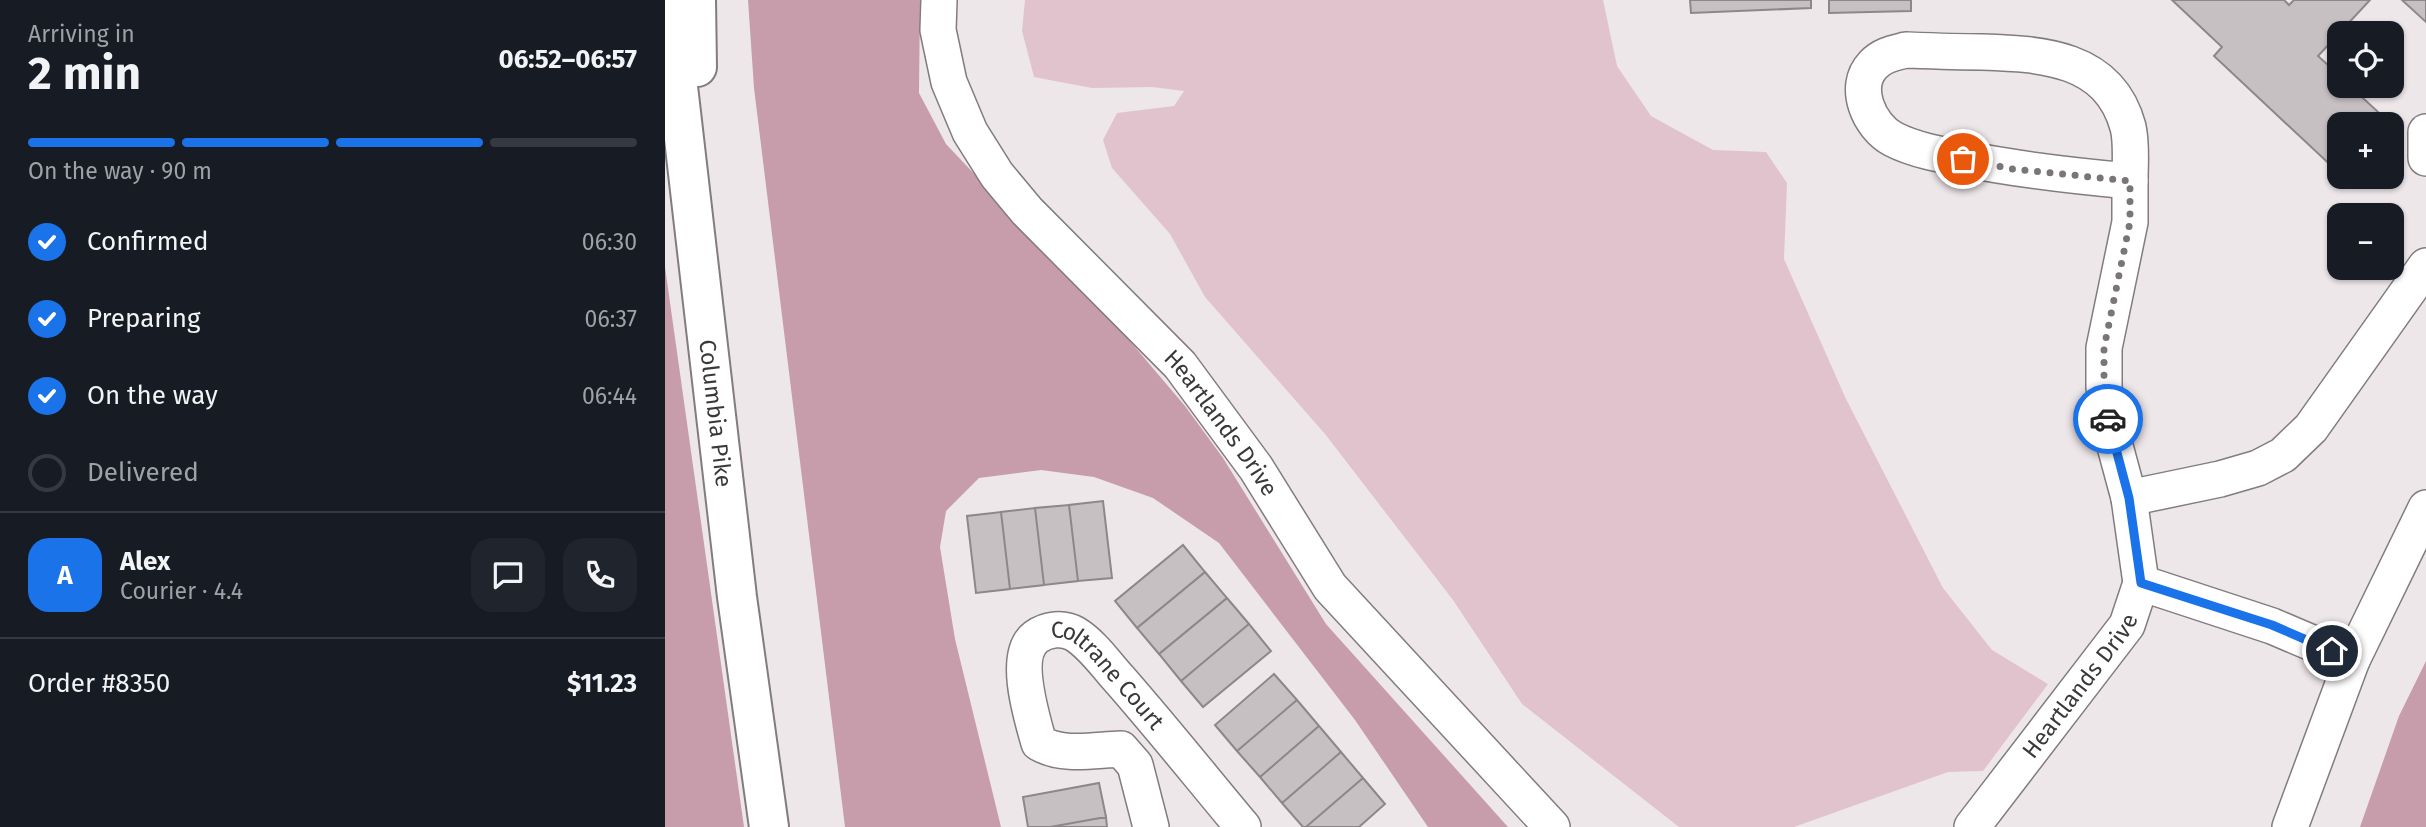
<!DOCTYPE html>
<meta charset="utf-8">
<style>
body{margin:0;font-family:"Fira Sans",sans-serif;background:#20242c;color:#f1f3f6;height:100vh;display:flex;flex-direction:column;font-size:26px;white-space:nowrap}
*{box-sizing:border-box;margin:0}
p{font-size:23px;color:#9ea1a6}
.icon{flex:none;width:38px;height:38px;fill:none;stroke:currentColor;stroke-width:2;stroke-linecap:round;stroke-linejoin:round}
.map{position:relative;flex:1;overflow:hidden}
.details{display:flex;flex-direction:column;background:#171b24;width:665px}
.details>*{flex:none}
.tools{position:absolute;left:1662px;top:21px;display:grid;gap:14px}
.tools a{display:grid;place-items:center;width:77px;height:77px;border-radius:14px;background:#171b24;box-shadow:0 2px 5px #0004;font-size:35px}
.pin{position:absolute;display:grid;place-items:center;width:60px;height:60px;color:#fff;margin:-30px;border:4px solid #fff;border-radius:50%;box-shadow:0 2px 7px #0007}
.courier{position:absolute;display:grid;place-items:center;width:70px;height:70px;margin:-35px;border:5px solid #1a73e8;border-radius:50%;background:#fff;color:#222;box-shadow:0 2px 9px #0007}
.overview em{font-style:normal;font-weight:700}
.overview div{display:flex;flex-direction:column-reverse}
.overview{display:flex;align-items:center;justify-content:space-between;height:119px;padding:0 28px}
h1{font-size:46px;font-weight:700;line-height:52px}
.bar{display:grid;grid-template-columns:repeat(4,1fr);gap:10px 7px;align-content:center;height:84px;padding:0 28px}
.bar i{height:9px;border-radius:5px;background:#363941}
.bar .selected{background:#1a73e8}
.bar p{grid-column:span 4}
.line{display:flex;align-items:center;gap:18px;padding:0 28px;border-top:2px solid #363941}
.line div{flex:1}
.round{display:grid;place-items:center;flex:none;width:74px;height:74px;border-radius:21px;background:#20242c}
ol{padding:0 28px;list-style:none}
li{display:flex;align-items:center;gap:21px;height:77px}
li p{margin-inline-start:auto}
li .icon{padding:7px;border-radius:50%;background:#1a73e8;color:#fff;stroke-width:4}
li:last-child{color:#9ea1a6}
li i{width:38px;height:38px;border:4px solid #363941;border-radius:50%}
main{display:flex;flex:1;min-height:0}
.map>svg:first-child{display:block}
.green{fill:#e0c3cd}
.forest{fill:#c79dab}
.building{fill:#c7c0c2;stroke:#8e8789;stroke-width:2}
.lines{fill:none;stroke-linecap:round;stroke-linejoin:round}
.minor-casing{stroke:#827c7e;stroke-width:38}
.highway-casing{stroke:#827c7e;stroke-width:42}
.minor{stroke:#fff;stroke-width:35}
.highway{stroke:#fff;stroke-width:38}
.done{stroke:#7a7577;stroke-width:7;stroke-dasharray:0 12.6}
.route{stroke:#1a73e8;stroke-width:9}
.labels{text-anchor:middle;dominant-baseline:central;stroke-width:5;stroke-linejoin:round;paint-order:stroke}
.street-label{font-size:23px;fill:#3b3839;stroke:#fff}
</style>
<main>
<section class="details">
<div class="overview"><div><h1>2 min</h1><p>Arriving in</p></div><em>06:52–06:57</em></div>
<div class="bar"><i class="selected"></i><i class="selected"></i><i class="selected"></i><i></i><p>On the way · 90 m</p></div>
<ol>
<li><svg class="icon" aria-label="check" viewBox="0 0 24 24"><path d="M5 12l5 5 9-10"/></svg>Confirmed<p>06:30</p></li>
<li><svg class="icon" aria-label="check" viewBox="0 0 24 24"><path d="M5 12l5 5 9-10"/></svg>Preparing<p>06:37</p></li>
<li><svg class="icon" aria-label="check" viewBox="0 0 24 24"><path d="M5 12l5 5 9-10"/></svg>On the way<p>06:44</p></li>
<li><i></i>Delivered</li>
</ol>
<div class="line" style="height:126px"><b class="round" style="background:#1a73e8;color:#fff">A</b><div><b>Alex</b><p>Courier · 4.4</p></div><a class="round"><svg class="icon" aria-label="chat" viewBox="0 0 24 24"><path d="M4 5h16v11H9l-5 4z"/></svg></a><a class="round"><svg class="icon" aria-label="phone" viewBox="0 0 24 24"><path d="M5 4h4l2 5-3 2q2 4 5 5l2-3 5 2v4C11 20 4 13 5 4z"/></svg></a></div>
<div class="line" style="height:91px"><div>Order #8350</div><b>$11.23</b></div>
</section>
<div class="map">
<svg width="1761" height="827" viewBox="0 0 1761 827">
<rect width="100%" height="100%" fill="#eee7e9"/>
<path class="green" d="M360,0H938L952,66L986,116L1048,150L1101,152L1122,183L1119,259L1181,399L1278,588L1327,650L1383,684L1318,771L1283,772L1129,827H1014L857,704L788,600L660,434L540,297L505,234L447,168L438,140L452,113L509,106L519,91L487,87L427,88L369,77L357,31Z"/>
<path class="forest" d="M83,0H255L254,93L281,144L447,320L520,406L558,458L661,624L843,827H763L690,720L554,543L488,498L429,477L376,470L314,478L281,511L275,547L290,639L336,827H180L89,88Z
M0,267L79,827H0Z
M1761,661V827H1695L1734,716Z"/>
<path class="building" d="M1025,0H1146V8L1026,13Z
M1164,0H1246V11L1164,13Z
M1507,0H1619L1624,5L1629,0H1705L1653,56L1675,76V86H1685L1726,124H1675V174L1549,56L1557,47Z
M1737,0H1761V22Z
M438,501L447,578L413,581L404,505Z
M404,505L413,581L379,585L370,508Z
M370,508L379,585L345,589L336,512Z
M336,512L345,589L311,593L302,516Z
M518,545L540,572L472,628L450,601Z
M540,572L562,598L494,654L472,628Z
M562,598L584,624L516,681L494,654Z
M584,624L606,651L538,707L516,681Z
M609,674L632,700L572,751L550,725Z
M632,700L654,726L595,777L572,751Z
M654,726L676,752L617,803L595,777Z
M676,752L698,778L641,827H638L617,803Z
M698,778L720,804L694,827H641Z
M434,783L441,817L385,827H363L358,797Z
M441,817L442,827H385Z"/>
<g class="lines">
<defs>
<g id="minor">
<path id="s1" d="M274,0L273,30L284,82L305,132L332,175L362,211L515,365L591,468L665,587L887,827"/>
<path d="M1241,50C1267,51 1292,52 1317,52C1377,54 1444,57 1463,127C1467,143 1465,164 1465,181C1410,176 1355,170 1300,159C1277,155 1249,150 1228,139C1204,126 1187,87 1208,65C1217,55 1229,53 1241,50Z"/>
<path d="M1761,132V158"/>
<path d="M1465,181V222L1439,348V387L1444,424L1464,498L1476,583"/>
<path d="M1464,498L1555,479L1593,468L1618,455L1646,428L1761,266"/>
<path id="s2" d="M486,827L470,765L456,749C428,750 399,757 374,743C367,718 347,655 371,637C382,629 398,627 410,634C428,645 441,665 455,680C497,728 537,778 578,827"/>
<path id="s3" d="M1307,827L1462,625L1476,583L1607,626L1687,660"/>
<path d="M1625,827L1687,660L1761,508"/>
</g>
<g id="highway">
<path id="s4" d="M3,0L72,597L104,827"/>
<path d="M31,0L32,67"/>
</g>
</defs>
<use href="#minor" class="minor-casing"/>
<use href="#highway" class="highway-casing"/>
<use href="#minor" class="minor"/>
<use href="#highway" class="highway"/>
</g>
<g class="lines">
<path class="done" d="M1298,159L1348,169L1465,181V222L1439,348V387L1443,419"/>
<path class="route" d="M1443,419L1464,498L1476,583L1607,625L1667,651"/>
</g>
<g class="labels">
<g class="street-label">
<text stroke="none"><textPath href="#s4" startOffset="416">Columbia Pike</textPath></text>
<text stroke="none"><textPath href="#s1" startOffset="523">Heartlands Drive</textPath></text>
<text stroke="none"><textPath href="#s2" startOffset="371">Coltrane Court</textPath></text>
<text stroke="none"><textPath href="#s3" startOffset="178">Heartlands Drive</textPath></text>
</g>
</g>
</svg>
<div class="tools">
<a><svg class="icon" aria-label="locate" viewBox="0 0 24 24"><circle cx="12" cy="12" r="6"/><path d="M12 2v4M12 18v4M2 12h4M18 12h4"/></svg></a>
<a>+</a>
<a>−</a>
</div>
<div class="pin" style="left:1298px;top:159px;background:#ea580c"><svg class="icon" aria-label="bag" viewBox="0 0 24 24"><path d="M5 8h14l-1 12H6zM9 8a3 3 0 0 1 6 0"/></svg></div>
<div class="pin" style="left:1667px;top:651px;background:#1f2937"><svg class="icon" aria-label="home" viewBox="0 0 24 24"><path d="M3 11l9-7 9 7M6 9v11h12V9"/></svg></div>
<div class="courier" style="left:1443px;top:419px"><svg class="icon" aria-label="car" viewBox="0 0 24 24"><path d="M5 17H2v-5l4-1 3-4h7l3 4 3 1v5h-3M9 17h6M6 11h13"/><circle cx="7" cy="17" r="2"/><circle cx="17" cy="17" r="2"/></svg></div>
</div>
</main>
